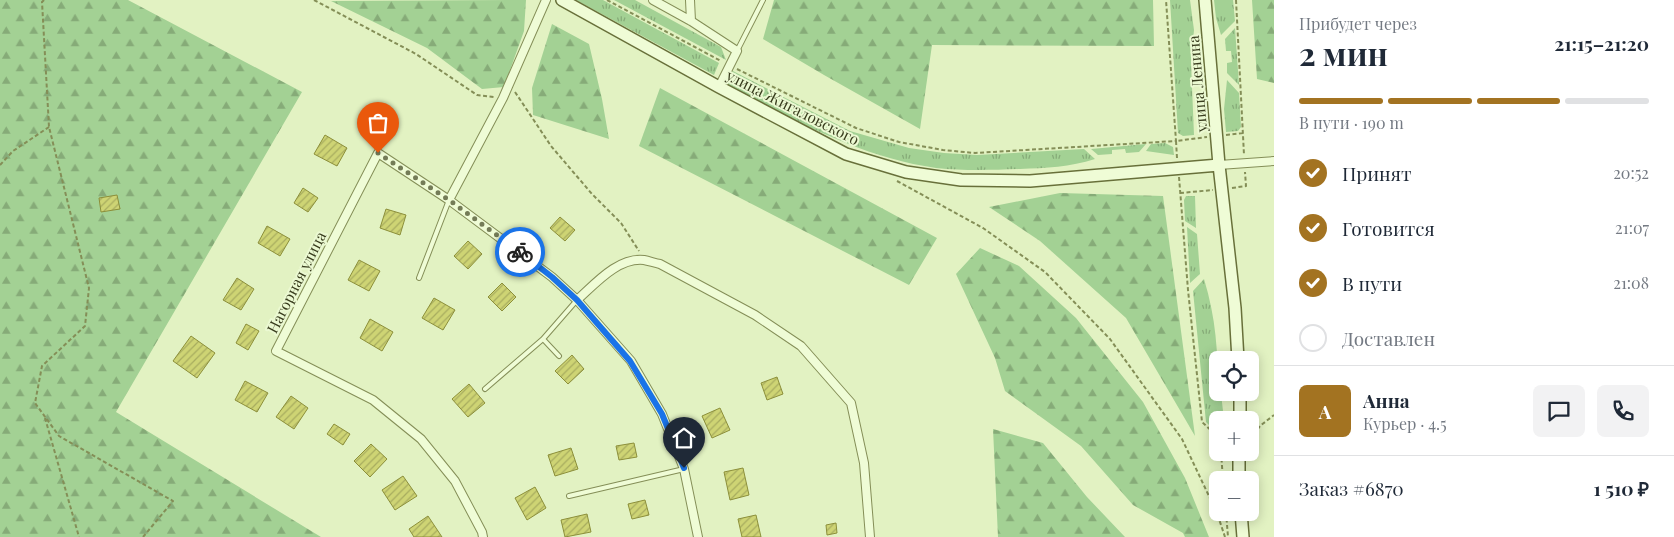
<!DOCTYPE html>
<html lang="ru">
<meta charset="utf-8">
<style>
body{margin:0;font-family:"Playfair Display",serif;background:#f2f2f3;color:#1f2937;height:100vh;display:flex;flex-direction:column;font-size:19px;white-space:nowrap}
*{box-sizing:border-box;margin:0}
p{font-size:16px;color:#747a83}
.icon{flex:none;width:28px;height:28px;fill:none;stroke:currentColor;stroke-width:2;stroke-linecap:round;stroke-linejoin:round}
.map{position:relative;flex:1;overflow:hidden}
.details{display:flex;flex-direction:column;background:#fff;width:400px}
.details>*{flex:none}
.tools{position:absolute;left:1209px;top:351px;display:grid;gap:10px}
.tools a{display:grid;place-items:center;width:50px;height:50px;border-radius:8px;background:#fff;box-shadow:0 2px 12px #0003;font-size:25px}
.pin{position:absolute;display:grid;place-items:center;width:42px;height:42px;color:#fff;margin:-51px -21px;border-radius:50% 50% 50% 0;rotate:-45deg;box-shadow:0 0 5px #0007}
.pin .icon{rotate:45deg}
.courier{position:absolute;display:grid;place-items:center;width:50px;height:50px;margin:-25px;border:4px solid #1a73e8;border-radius:50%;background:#fff;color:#222;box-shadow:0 1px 6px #0007}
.head em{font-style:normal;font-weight:700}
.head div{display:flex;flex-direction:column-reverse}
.head{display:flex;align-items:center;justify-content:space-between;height:85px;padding:0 25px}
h1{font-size:32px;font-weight:700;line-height:38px}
.bar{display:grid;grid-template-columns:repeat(4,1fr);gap:8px 5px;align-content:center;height:60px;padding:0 25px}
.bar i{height:6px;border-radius:4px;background:#e0e1e3}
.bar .selected{background:#a37321}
.bar p{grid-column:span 4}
.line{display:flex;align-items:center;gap:12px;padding:0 25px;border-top:1px solid #e0e1e3}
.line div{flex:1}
.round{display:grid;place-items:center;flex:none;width:52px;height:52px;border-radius:8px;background:#f2f2f3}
ol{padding:0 25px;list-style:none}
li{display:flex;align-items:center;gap:15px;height:55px}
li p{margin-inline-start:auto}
li .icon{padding:5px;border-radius:50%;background:#a37321;color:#fff;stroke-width:4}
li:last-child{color:#747a83}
li i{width:28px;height:28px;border:2px solid #e0e1e3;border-radius:50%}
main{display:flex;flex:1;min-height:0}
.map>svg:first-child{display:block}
.grass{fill:url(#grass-tufts)}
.forest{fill:url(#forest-firs)}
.building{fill:url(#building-hatch);stroke:#8c8f3a}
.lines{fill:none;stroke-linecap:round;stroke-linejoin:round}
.lane-casing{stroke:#848e57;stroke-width:6}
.street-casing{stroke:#848e57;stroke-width:10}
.secondary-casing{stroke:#68703a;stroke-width:14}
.path{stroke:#848e57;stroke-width:2;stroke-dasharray:4 2.5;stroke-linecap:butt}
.lane{stroke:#effcd6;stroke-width:4}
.street{stroke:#effcd6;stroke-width:8}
.secondary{stroke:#effcd6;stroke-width:11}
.done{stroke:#747c57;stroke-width:5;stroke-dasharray:0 9}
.route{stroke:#1a73e8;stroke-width:6}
.labels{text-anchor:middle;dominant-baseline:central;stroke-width:4;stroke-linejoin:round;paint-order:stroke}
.street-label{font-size:15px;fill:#383c1d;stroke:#ebf9d2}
</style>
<main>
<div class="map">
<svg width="1274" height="537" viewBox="0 0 1274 537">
<defs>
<pattern id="grass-tufts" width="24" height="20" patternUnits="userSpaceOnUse" patternTransform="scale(1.25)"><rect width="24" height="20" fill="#a3d194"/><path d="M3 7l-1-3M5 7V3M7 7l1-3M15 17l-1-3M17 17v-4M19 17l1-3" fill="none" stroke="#86ab78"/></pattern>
<pattern id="forest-firs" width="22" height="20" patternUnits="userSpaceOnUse" patternTransform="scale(1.25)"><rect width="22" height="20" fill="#a3d194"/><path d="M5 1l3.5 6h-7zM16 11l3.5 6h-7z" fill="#86ab78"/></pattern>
<pattern id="building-hatch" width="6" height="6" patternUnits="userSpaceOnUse" patternTransform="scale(1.25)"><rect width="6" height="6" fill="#ced474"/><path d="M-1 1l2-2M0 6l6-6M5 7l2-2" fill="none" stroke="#a8ad5f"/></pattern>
</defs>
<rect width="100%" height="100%" fill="#e2f2c2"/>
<path class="grass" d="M576,0H603L719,63L714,75Z
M614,0H635L721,47L726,60Z
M1170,0H1190L1194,30L1191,63L1194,135L1183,136L1178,133Z
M1214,0H1233L1235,21L1221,35L1216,18Z
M1235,28L1239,85L1227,73V63L1232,62L1231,51H1226L1225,39Z
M731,70L850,131L909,148L944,153L977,155L1084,149L1095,159C1070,167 1046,168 1020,169C993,170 964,171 936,168C862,158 794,120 728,86L726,81Z
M1227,80L1239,93L1241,127L1238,131L1226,132L1224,109Z
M1165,143L1173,147L1174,155L1146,151L1151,144Z
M1146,144L1139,152L1126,153L1125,149L1112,150V154L1098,155L1091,149Z
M1186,196H1195L1196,228L1185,221L1184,200Z
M1187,227L1197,234L1200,274L1190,283Z
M1204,279C1216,318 1218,353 1218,392L1221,393L1224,420H1218L1217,433L1206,422L1193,291Z"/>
<path class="forest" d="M0,0H128L302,92L116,412L321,537H0Z
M526,0L524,31L504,87L482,89L427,48L331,1Z
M774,0H1153L1154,46L932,45L920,129L824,75L763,39Z
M1252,0H1274V83L1257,79Z
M552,24L589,44L602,99L609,139L533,115L532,88Z
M660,88L937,238L909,285L639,146Z
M1060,193L1163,196L1195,436L1126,318L1040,241L989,207Z
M980,248L1019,266L1076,318L1143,402L1185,478L1209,537H1185L1183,533L1133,505L1081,446L1005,391L995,358L956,274Z
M993,429L1043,443L1087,497L1125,537H998Z"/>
<path class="building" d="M325,135L347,148L337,166L314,154Z
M303,188L318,198L308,212L294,203Z
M117,195L120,209L101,212L99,198Z
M386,209L406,215L400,235L380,228Z
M560,217L575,230L565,241L550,228Z
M267,226L290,239L280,256L258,243Z
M468,241L482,254L468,269L454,256Z
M359,260L380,271L369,291L348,280Z
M237,278L254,289L241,310L223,300Z
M502,283L516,297L502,311L488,297Z
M434,298L455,310L443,330L422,318Z
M370,319L393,332L382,351L360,338Z
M246,324L259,331L248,350L236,343Z
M191,336L215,353L197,378L173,361Z
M572,355L584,369L568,384L555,371Z
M777,377L783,394L767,400L761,383Z
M245,381L268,393L257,412L235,400Z
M469,384L485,403L468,417L452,399Z
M291,396L308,408L294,429L276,417Z
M720,408L730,430L712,438L702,416Z
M334,424L350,434L343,445L327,434Z
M634,443L637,457L619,460L616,446Z
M371,444L387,459L370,477L354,461Z
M571,448L578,469L555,476L548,455Z
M743,468L749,495L730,500L724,472Z
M403,476L417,496L395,510L382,490Z
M535,487L546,508L527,520L515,498Z
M645,500L649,515L632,519L628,504Z
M587,514L591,532L565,537L561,520Z
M756,515L761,537H742L738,519Z
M428,516L442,537H414L409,529Z
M836,523L837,533L827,535L826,525Z"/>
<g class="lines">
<defs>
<path id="lane" d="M737,51L763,0
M419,278L449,200
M543,339L559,356
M485,389L543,339L577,300
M569,496L684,469"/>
<path id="street" d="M653,0L691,21L737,51L719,87
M690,0L691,21
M1219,165L1274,161
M449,200L503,98L546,0
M577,300C595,284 618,257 644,260C649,261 655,263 660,264L755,315L801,346L851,403L864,463L870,537
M483,537L482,532L455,481L421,439L373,400L276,351L378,153L449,200L552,277L577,300L631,361L662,414L684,469L698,537"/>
<path id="secondary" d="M562,0L719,87L846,154L906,172L961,180L1030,181L1219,165
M1205,0L1219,165L1235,308L1238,360
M1240,392V420
M1239,452V480
M1241,512L1243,537"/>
</defs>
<use href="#lane" class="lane-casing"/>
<use href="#street" class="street-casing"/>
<use href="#secondary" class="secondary-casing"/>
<path class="path" d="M44,0L42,2L49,127L89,288L85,326L42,366L35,403L59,436L173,501L143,537
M314,0L416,54L477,95L494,97
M607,0L721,61
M1236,0L1244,155
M737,69L856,128L899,142L943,150L975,153L1176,141L1166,0
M515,92L551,146L592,194L621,223L639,251
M1226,135L1244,133
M1177,158L1176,141L1207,137
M0,165L13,151L49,127
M1179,177L1188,290L1202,422L1218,437
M897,181L983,228L1045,272L1110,339L1182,439L1217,513L1225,537
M1232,188L1246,186L1245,172
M1180,193L1213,190
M45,418L79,537
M1250,440L1260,426L1274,415
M1221,452L1223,480
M1226,512L1228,537"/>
<use href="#lane" class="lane"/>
<use href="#street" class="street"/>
<use href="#secondary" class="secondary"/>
</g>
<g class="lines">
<path class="done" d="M378,153L449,200L520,252"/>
<path class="route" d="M520,252L552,277L577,300L630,361L662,414L684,468"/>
</g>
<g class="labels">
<g class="street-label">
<text transform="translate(1197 84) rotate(-95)">улица Ленина</text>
<text transform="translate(793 107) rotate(27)">улица Жигаловского</text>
<text transform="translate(296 282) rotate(-63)">Нагорная улица</text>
</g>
</g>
</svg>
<div class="tools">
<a><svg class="icon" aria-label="locate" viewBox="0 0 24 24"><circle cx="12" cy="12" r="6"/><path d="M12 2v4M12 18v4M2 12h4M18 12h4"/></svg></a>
<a>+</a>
<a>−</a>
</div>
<div class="pin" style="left:378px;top:153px;background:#ea580c"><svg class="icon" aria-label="bag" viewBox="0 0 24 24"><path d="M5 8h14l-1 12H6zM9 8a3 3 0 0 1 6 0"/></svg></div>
<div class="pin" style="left:684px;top:468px;background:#1f2937"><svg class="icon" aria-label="home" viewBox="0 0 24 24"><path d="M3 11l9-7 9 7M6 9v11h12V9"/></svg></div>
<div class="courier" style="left:520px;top:252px"><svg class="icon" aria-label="bike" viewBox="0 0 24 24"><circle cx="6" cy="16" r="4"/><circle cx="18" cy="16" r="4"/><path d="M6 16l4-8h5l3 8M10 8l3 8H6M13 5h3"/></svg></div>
</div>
<section class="details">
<div class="head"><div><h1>2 мин</h1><p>Прибудет через</p></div><em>21:15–21:20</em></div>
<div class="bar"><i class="selected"></i><i class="selected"></i><i class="selected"></i><i></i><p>В пути · 190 m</p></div>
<ol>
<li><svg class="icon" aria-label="check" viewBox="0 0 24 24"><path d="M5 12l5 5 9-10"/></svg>Принят<p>20:52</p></li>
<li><svg class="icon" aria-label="check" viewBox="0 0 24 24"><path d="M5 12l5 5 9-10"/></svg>Готовится<p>21:07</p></li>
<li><svg class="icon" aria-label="check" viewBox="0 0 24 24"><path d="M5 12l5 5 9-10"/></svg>В пути<p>21:08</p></li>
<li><i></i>Доставлен</li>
</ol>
<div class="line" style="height:90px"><b class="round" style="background:#a37321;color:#fff">А</b><div><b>Анна</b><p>Курьер · 4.5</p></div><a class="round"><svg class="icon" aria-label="chat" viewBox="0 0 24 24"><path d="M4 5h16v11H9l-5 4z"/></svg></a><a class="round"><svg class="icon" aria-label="phone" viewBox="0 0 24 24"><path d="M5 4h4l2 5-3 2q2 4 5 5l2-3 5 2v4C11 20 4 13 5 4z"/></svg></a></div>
<div class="line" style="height:65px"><div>Заказ #6870</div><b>1 510 ₽</b></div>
</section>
</main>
